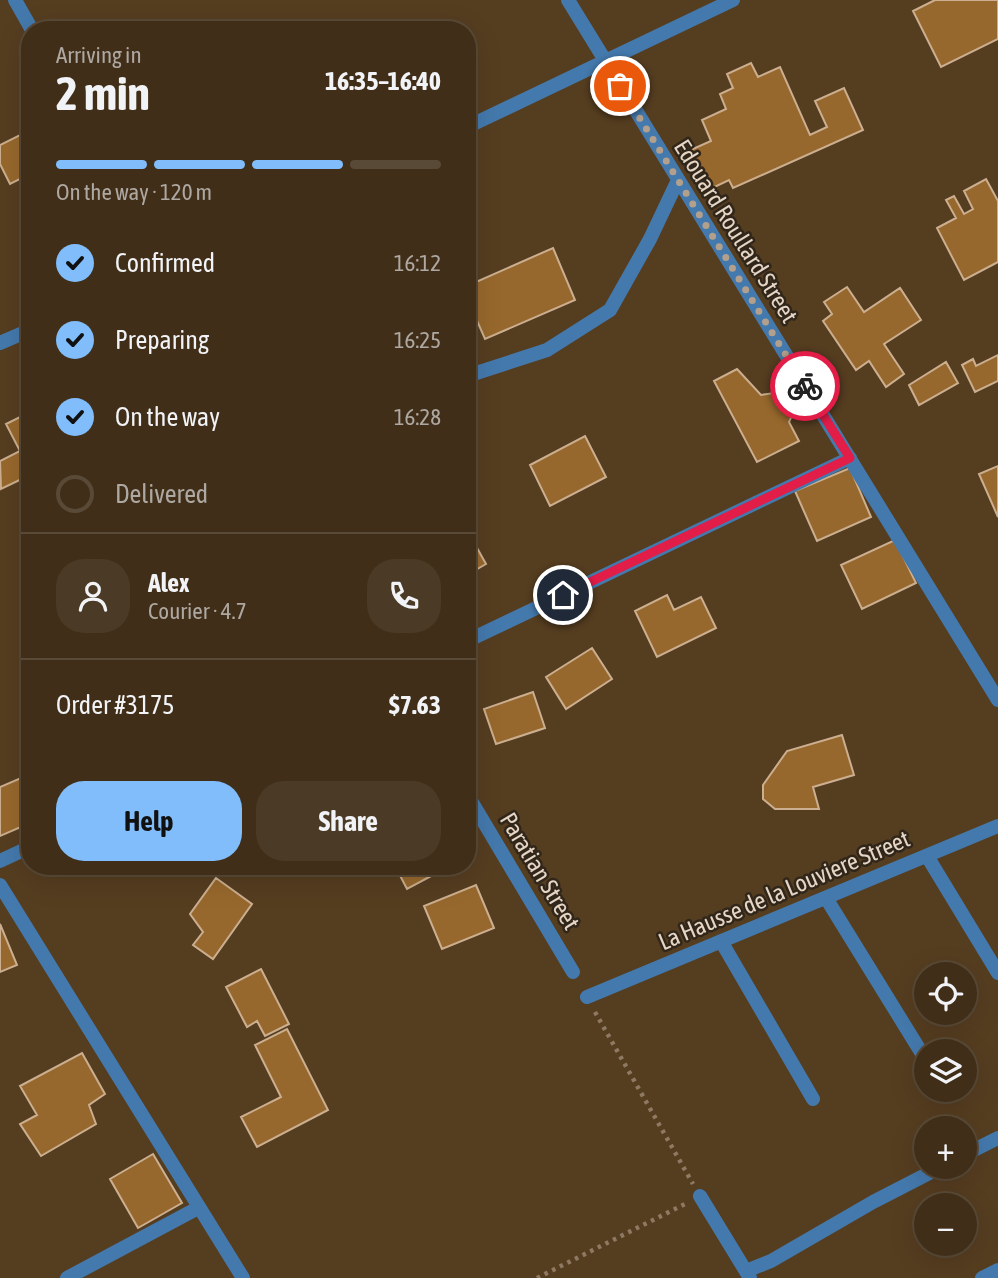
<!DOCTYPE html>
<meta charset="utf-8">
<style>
body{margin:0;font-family:"Asap Condensed",sans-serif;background:#4b3a25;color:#f1f3f6;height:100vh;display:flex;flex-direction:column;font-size:26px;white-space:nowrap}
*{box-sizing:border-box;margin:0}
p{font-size:23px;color:#aea8a2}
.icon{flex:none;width:38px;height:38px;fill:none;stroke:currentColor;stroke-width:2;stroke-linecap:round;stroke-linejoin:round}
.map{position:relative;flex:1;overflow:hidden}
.side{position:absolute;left:21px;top:21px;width:455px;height:854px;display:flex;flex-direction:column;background:#402e18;border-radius:28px;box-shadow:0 7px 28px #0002,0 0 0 2px #594a37}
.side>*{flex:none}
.fabs{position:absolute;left:914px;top:962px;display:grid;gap:14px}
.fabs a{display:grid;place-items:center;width:63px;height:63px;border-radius:50%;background:#402e18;box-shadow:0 7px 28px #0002,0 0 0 2px #594a37;font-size:35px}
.pin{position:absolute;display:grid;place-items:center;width:60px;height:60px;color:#fff;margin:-30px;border:4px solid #fff;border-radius:50%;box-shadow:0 2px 7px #0007}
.courier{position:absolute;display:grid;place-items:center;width:70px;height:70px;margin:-35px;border:5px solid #e11d48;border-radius:50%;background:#fff;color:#222;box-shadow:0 2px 9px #0007}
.head em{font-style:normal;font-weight:700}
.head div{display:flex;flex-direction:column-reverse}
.head{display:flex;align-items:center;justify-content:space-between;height:119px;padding:0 35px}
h1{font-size:46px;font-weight:700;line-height:52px}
.bar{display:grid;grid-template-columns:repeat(4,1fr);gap:10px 7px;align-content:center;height:84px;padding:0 35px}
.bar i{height:9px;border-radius:5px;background:#594a37}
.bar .active{background:#80bdfa}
.bar p{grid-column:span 4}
.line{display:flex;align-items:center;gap:18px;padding:0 35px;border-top:2px solid #594a37}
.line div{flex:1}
.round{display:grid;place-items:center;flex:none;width:74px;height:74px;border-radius:28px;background:#4b3a25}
ol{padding:0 35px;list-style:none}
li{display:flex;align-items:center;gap:21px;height:77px}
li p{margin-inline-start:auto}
li .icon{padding:7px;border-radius:50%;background:#80bdfa;color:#111;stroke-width:4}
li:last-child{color:#aea8a2}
li i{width:38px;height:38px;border:4px solid #594a37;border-radius:50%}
.button{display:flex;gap:14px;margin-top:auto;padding:14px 35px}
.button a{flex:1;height:80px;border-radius:28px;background:#80bdfa;color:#111;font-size:28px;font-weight:700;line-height:80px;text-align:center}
.button a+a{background:#4b3a25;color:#f1f3f6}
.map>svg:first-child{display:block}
.building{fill:#97682d;stroke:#ccaf90;stroke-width:2}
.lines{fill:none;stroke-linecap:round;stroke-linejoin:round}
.path{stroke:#8e7a62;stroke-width:4.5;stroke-dasharray:3.5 5;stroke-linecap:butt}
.street{stroke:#4479ad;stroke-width:14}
.done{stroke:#b3a08c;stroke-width:7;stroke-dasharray:0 12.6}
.route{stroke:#e11d48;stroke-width:9}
.labels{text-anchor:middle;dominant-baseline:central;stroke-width:5;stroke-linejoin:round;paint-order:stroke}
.street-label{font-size:24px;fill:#e5d6c6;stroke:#31261a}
</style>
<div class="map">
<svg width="998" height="1278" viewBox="0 0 998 1278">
<rect width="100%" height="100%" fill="#553d20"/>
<path class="building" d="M935,0H998V39L941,67L913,11Z
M751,63L758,77L780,67L810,135L827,127L815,101L844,88L863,130L733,188L729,180L704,192L686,152L711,141L702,120L726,109L720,94L733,88L727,74Z
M30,130V174L10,184L0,164V145Z
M986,179L998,201V262L964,280L937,228L956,218L946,200L954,196L964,214L973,209L964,191Z
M553,248L575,300L485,339L467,298V286Z
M847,287L864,312L900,288L921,320L884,344L904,374L886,387L869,361L856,370L823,321L832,314L824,302Z
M998,355V381L975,392L962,365L973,359L976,366Z
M946,362L958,383L919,405L909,385Z
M737,369L761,395L781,392L794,411L789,422L799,441L757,462L714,381Z
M30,412V475L1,489L0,461L20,451L6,424Z
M585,436L606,477L550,506L530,465Z
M998,466V517L979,474Z
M850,468L871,517L817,541L795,491Z
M467,530L486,564L467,575Z
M895,540L916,583L862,609L841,565Z
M667,595L674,610L701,597L716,628L657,657L635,611Z
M592,648L612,679L566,709L546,677Z
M533,692L545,728L496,744L484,709Z
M842,735L854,775L813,787L819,809H775L763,799V785L787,751Z
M21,778L30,797V823L0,836V787Z
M132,866H206V871L133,875Z
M395,866H450L407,889Z
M216,878L252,904L213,959L193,945L203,932L190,914Z
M476,885L494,928L442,949L424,906Z
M0,924L17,965L0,972Z
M261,969L289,1024L265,1036L257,1021L247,1027L226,987Z
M287,1029L328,1110L257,1147L241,1117L281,1097L255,1045Z
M82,1053L105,1094L89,1105L96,1124L41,1156L20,1124L37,1115L20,1086Z
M153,1154L182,1203L138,1228L110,1179Z"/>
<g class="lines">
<path class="path" d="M595,1012L693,1184
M537,1278L687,1203"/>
<path class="street" d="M15,0L32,30
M568,0L998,700
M467,127L733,0
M0,343L30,330
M467,376L547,350L610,310L650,239L678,180
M467,641L850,458
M467,794L573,972
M927,856L998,973
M0,861L30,847
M0,885L243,1278
M826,898L921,1052
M721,941L813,1099
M587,997L998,826
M964,1155L998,1138
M700,1196L750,1278
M746,1271L771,1261L873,1202L941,1167
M67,1278L198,1208
M982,1278L998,1270"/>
</g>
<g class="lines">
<path class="done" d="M620,86L805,386"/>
<path class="route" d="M563,595L850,458L805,386"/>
</g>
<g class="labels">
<g class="street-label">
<text transform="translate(736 231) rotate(58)">Edouard Roullard Street</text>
<text transform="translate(540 871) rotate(59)">Paratian Street</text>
<text transform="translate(784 890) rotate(-23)">La Hausse de la Louviere Street</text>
</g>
</g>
</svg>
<div class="fabs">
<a><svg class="icon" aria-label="locate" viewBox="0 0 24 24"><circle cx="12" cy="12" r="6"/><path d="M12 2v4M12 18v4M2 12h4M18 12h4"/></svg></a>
<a><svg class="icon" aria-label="layers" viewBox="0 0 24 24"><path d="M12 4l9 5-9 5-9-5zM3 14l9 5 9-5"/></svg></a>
<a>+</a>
<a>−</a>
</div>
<div class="pin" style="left:620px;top:86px;background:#ea580c"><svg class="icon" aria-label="bag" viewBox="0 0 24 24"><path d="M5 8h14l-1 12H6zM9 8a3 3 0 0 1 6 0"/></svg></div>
<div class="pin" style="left:563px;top:595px;background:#1f2937"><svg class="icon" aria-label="home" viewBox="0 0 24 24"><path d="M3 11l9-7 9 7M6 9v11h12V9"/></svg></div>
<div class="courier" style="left:805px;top:386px"><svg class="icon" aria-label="bike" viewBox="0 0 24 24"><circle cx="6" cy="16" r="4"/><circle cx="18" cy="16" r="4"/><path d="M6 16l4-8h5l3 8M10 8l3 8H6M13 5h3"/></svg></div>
<section class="side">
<div class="head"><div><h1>2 min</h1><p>Arriving in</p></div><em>16:35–16:40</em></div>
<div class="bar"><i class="active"></i><i class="active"></i><i class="active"></i><i></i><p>On the way · 120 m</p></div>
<ol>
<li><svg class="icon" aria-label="check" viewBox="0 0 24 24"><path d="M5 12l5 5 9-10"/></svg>Confirmed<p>16:12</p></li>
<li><svg class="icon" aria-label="check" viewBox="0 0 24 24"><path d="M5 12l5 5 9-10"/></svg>Preparing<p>16:25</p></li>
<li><svg class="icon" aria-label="check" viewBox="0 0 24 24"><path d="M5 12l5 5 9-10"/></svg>On the way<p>16:28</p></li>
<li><i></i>Delivered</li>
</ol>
<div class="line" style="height:126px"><a class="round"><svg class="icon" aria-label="person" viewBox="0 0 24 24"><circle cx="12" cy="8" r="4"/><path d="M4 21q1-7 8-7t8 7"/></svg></a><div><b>Alex</b><p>Courier · 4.7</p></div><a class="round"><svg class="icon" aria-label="phone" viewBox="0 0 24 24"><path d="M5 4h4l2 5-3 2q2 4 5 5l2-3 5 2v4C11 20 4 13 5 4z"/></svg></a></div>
<div class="line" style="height:91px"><div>Order #3175</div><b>$7.63</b></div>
<div class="button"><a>Help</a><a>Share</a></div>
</section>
</div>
